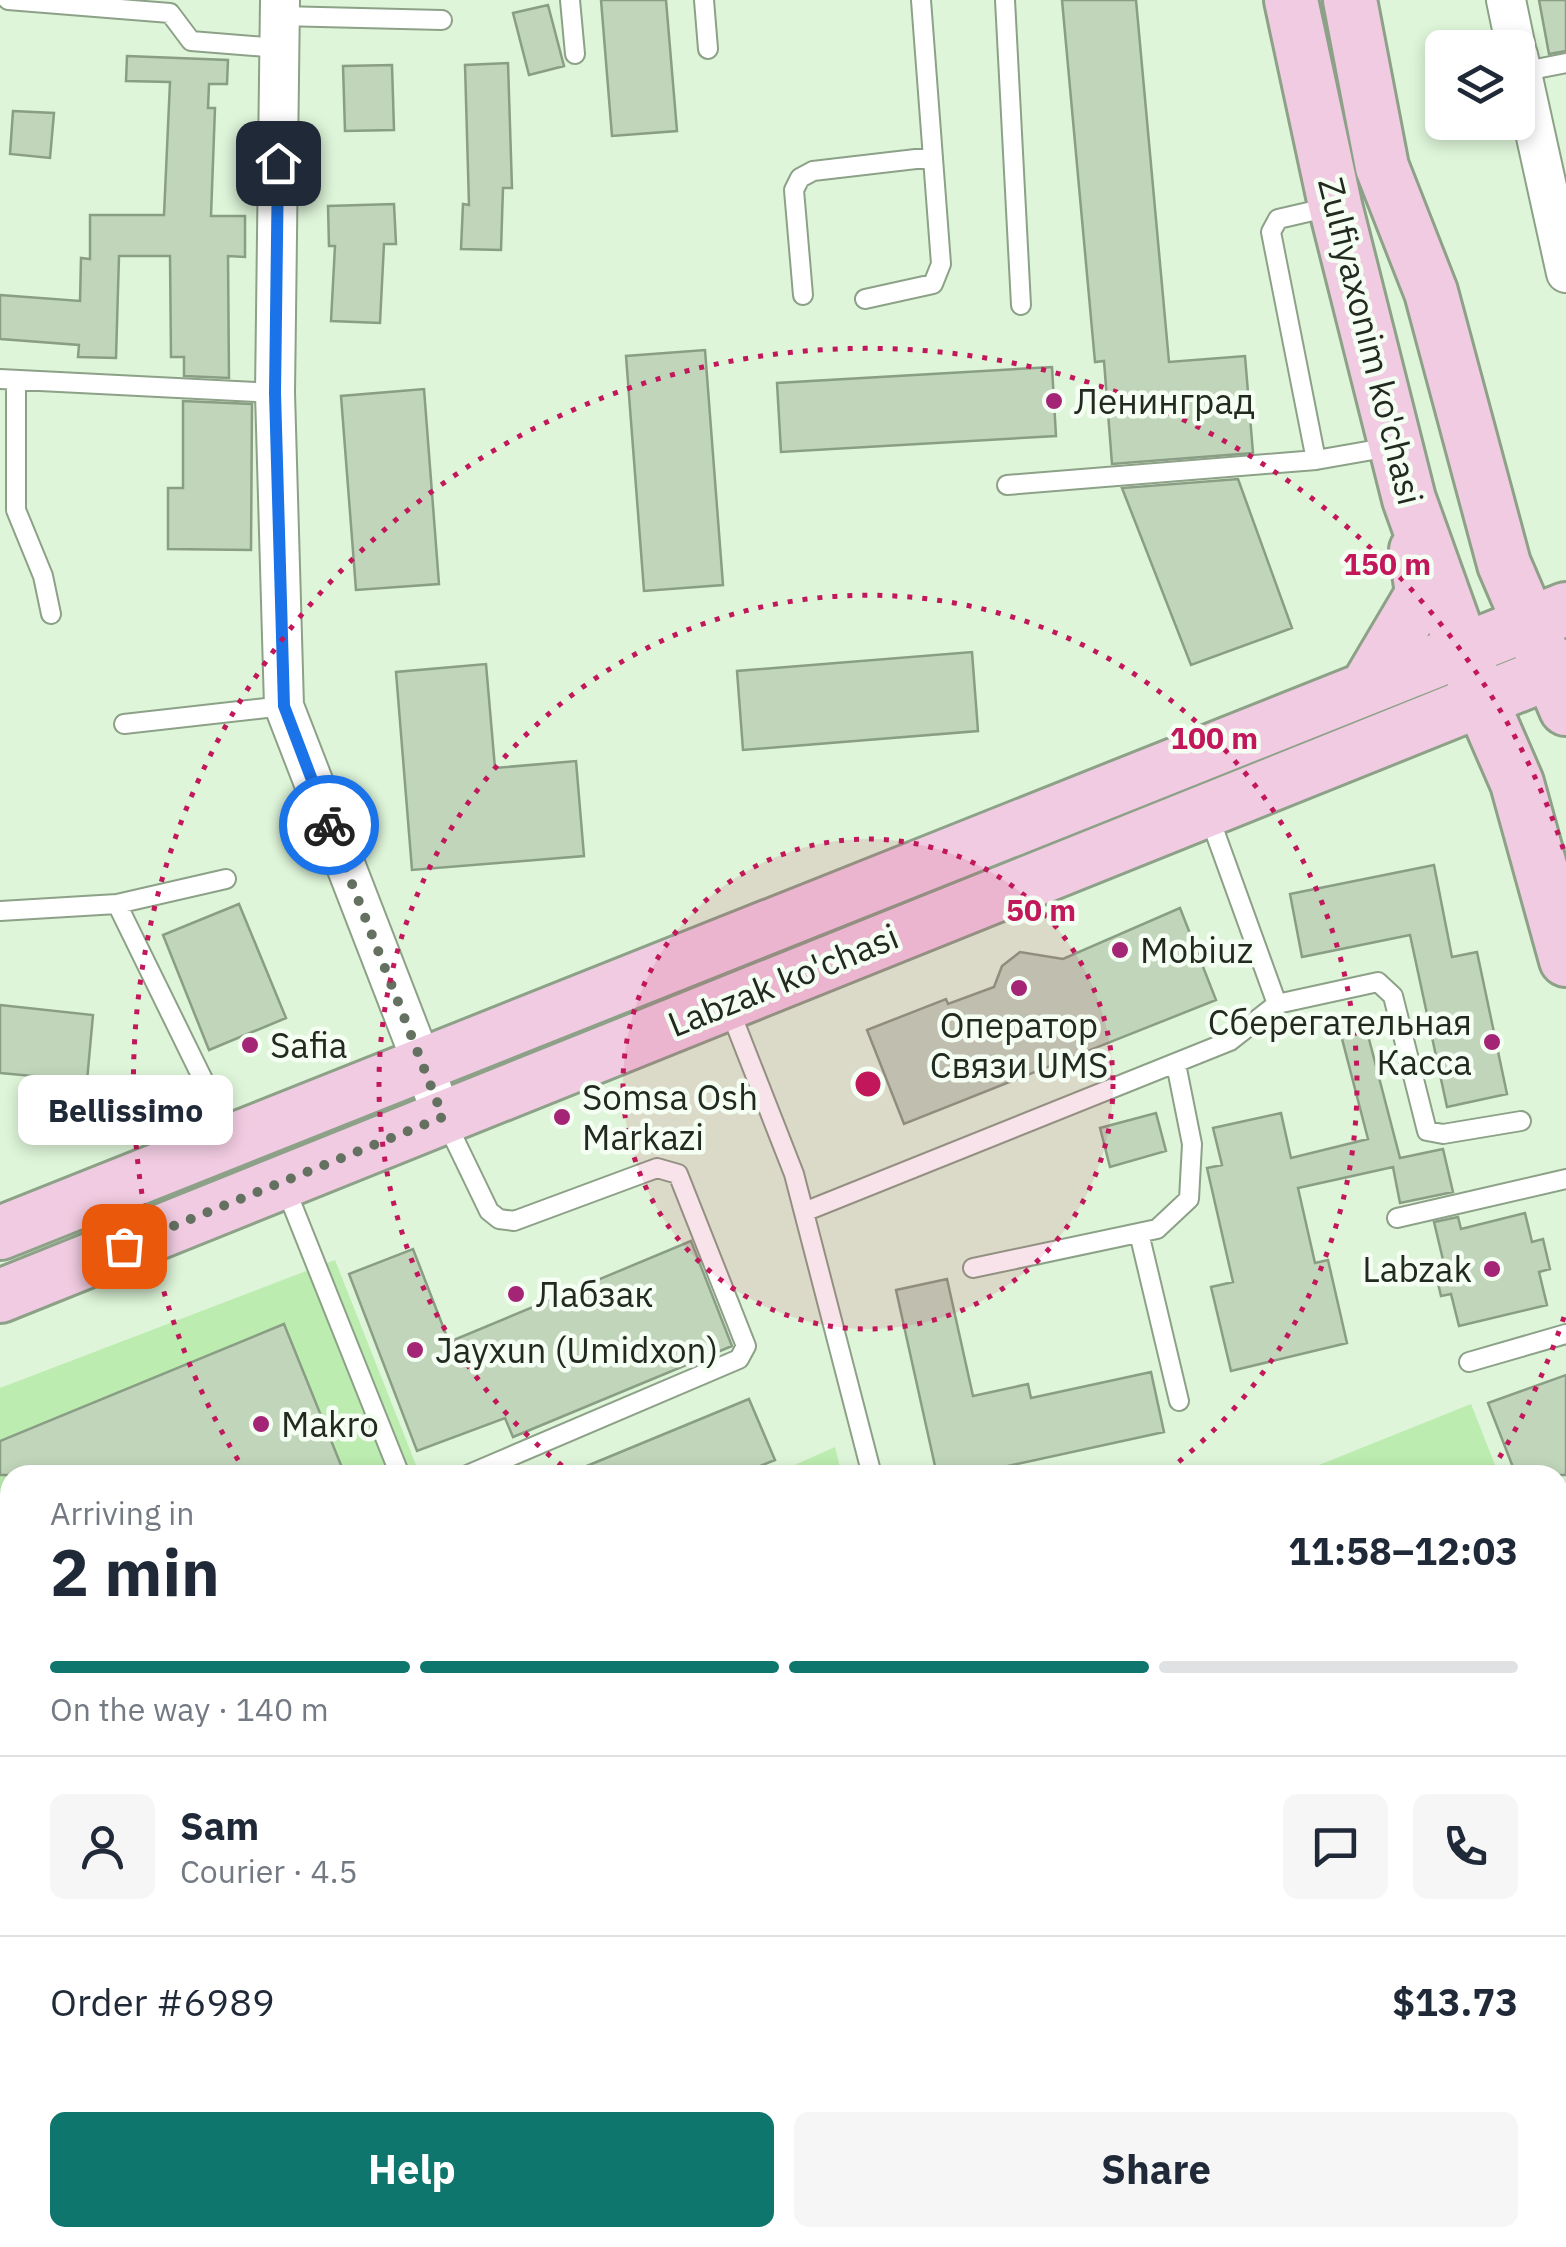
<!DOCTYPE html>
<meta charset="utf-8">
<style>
body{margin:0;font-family:"IBM Plex Sans",sans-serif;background:#f6f6f7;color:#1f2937;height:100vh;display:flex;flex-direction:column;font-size:38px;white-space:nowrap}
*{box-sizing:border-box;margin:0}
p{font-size:32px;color:#747a83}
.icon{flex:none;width:55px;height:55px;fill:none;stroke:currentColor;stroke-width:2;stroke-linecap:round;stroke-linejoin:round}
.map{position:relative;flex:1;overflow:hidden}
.drawer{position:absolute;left:0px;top:1465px;width:1568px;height:782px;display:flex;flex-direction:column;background:#fff;border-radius:30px 30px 0 0;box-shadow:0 5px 15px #0003}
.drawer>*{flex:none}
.fabs{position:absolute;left:1425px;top:30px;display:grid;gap:20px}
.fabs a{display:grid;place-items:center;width:110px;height:110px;border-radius:15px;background:#fff;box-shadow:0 5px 15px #0003;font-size:50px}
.pin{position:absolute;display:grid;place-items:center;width:85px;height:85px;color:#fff;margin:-42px;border-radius:20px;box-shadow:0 5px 15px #0006}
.courier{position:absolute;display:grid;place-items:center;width:100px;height:100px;margin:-50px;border:8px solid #1a73e8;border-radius:50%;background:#fff;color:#222;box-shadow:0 2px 12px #0007}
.bubble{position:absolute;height:70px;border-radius:15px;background:#fff;box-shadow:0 5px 15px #0003;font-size:32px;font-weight:700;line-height:70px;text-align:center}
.summary em{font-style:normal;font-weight:700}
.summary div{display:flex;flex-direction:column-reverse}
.summary{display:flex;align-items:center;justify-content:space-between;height:170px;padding:0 50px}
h1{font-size:65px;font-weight:700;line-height:75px}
.bar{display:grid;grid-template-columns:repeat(4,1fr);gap:15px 10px;align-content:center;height:120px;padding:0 50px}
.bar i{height:12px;border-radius:8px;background:#e0e1e3}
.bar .current{background:#0f766e}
.bar p{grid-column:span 4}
.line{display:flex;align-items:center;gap:25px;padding:0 50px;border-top:2px solid #e0e1e3}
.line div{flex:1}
.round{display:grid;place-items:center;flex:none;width:105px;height:105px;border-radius:15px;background:#f6f6f7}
.action{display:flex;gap:20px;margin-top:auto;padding:20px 50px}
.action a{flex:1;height:115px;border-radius:15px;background:#0f766e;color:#fff;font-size:40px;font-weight:700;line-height:115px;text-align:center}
.action a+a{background:#f6f6f7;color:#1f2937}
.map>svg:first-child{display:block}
.green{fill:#bcecaf}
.building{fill:#c0d5ba;stroke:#899e84;stroke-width:2.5}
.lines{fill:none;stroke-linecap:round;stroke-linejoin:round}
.service-casing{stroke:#8ca187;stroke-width:22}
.pedestrian-casing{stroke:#8ca187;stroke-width:32}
.minor-casing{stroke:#8ca187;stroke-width:42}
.secondary-casing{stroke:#8ca187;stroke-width:58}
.path{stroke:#91a28d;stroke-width:6;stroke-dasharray:10 5;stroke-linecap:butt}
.service{stroke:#fff;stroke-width:18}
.pedestrian{stroke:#fff;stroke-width:28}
.minor{stroke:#fff;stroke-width:38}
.secondary{stroke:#f1cbe1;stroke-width:52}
.done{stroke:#647161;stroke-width:10;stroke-dasharray:0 18}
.route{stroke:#1a73e8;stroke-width:12}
.ring{fill:none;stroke:#c2185b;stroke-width:5;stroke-dasharray:5 10}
.poi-dot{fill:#a42576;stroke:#f4fef2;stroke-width:4}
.labels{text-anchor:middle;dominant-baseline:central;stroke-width:9;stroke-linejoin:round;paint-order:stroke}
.street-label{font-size:35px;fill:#222a20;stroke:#f4fef2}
.poi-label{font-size:35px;fill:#222a20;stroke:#f4fef2;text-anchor:start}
.centre{fill:#c2185b;stroke:#f4fef2;stroke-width:5}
.ring-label{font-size:30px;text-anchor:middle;font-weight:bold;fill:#c2185b;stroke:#f4fef2;stroke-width:9;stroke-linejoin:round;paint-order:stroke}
</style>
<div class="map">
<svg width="1566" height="2247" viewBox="0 0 1566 2247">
<rect width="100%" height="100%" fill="#def5d9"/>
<path class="green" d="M335,1260L420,1475H10V2238H1020L1023,2247H0V1388Z
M1471,1404L1499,1475H1323L1319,1465Z
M835,1447L842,1475H772Z
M1096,2238H1326L1336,2247H1062Z"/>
<path class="building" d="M601,0H666L677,131L612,136Z
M1062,0H1136L1169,362L1245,356L1253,453L1112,464L1104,361L1095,362Z
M1539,0H1566V51L1549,54Z
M548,5L564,66L529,75L513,13Z
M127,56L228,60L227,84H209L208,108H215L211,216H245V257L228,256L229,378L184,376V357H171L170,256H119L116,358L78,357L79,345L0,339V295L80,301L81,258L90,259V215H164L170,82L126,81Z
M508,63L512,188H503L501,250L461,249L463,204L469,205L465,65Z
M392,65L394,130L345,131L343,66Z
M13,111L54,113L50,158L10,154Z
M394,204L396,244H384L380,323L331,321L335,246H329L328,206Z
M705,350L723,585L644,591L626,356Z
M1052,367L1056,436L781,452L777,383Z
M424,389L439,584L356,590L341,396Z
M183,401L252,404L251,550L168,549V488H183Z
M1238,479L1292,628L1191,665L1122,488Z
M972,652L978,731L743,750L737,671Z
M486,664L495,768L576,761L584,856L412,870L396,672Z
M1434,865L1452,957L1477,952L1507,1094L1447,1107L1410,935L1302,957L1290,894Z
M239,904L286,1018L209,1050L163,935Z
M1180,908L1216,1000L904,1124L867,1030L946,999L948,1004L994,987L1002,966L1020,952L1063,959Z
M0,1005L93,1015L87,1081L0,1073Z
M1364,1020L1400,1158L1443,1149L1453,1192L1400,1203L1393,1167L1298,1188L1315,1263L1328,1260L1347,1343L1231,1371L1211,1287L1233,1282L1207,1168L1222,1165L1213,1128L1281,1113L1291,1158L1368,1139L1339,1027Z
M1156,1113L1166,1151L1110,1167L1100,1128Z
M1525,1213L1532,1242L1543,1239L1550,1269L1539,1272L1547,1305L1459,1326L1451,1294L1441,1296L1434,1266L1444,1264L1434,1222L1458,1217L1461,1229Z
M691,1241L732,1346L513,1437L505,1418L417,1451L349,1274L413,1249L449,1342Z
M947,1279L973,1396L1028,1384L1031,1398L1151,1372L1164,1432L990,1470L991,1475H937L896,1290Z
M284,1324L345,1475H0V1441Z
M1566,1375V1475H1516L1488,1403Z
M749,1399L775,1460L738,1475H565Z"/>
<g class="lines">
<defs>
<path id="service" d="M8,0L170,13L191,41L279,48
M570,0L575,54
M704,0L708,49
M1005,0L1021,305
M280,16L442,20
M1521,72L1566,63
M803,295L794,190L800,178L813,171L933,157
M865,299L933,284L941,264L921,0
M0,379L275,393
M16,380V510L43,576L51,614
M1316,460L1390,447
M1007,485L1316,460L1271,232L1278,219L1330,207
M124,724L284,706
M1209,816L1277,1004L1378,982L1393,996L1427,1131L1443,1134L1521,1121
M117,904L226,879
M0,911L117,904L215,1104L225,1136
M729,1008L794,1174L872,1475
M446,1122L489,1211L499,1219L514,1221L657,1168L678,1174L746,1346L739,1359L467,1475
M285,1187L400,1475
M804,1212L1230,1041L1277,1004
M1397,1218L1566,1179
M1139,1233L1179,1401
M973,1268L1157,1229L1189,1199L1192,1144L1176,1064
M1469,1362L1566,1334
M1558,1533L1566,1526
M1558,1625L1566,1659
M1558,1882L1566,1880
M1558,2060L1566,2058
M1558,2138L1566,2136
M998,2238L1002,2247
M1374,2238L1377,2247"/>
<path id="pedestrian" d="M485,2238L489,2247"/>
<path id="minor" d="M280,0L275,393L284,706L443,1117
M1506,0L1516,48
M1518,55L1566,273"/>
<path id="secondary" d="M1291,0L1335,205L1409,499L1481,700L1517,783L1566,960
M1350,0L1382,167L1431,292L1504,564L1566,709
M1367,687L1422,594L1416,550
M0,1233L1566,609
M0,1296L1566,666"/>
</defs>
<use href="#service" class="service-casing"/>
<use href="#pedestrian" class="pedestrian-casing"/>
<use href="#minor" class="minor-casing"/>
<use href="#secondary" class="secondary-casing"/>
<path class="path" d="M0,1571L10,1575
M0,1710L10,1714
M0,1781L3,1796
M0,1896L10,1894
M0,2087L10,2085
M83,2238L85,2247
M211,2247L213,2238
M311,2247L313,2238"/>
<use href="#service" class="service"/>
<use href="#pedestrian" class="pedestrian"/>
<use href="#minor" class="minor"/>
<use href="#secondary" class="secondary"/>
</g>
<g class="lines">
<path class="done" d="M124,1246L443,1117L329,825"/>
<path class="route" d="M278,163L275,393L284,706L329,825"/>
</g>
<circle cx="868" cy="1084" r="245" fill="#c2185b" fill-opacity=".12"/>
<g class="ring">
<circle cx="868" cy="1084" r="245"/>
<path d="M574 1475A489 489 0 1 1 1162 1475"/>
<path d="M1564 1317A734 734 0 0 1 1490 1473M246 1473A734 734 0 1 1 1564 851"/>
</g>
<g class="poi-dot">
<circle cx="1054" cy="401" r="10"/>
<circle cx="1120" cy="950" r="10"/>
<circle cx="1019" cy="988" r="10"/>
<circle cx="1492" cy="1042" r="10"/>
<circle cx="250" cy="1045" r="10"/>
<circle cx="562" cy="1117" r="10"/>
<circle cx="1492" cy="1269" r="10"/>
<circle cx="516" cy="1294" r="10"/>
<circle cx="415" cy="1350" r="10"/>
<circle cx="261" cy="1424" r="10"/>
</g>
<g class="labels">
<g class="street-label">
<text transform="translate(1371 341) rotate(76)">Zulfiyaxonim ko'chasi</text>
<text transform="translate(783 980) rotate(-22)">Labzak ko'chasi</text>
</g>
<g class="poi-label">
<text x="1074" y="401">Ленинград</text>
<text x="1140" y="950">Mobiuz</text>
<text x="1472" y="1022" text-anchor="end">Сберегательная<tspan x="1472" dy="40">Касса</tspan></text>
<text x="1019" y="1025" text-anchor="middle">Оператор<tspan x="1019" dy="40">Связи UMS</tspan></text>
<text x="270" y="1045">Safia</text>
<text x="582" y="1097">Somsa Osh<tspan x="582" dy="40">Markazi</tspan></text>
<text x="1472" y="1269" text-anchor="end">Labzak</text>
<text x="536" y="1294">Лабзак</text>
<text x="435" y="1350">Jayxun (Umidxon)</text>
<text x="281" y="1424">Makro</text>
</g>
</g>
<circle cx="868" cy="1084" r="15" class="centre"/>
<g class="ring-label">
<text x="1387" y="575">150 m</text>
<text x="1214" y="749">100 m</text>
<text x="1041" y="921">50 m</text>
</g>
</svg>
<div class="fabs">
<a><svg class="icon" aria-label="layers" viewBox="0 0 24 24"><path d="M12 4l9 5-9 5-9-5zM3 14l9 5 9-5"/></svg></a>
</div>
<div class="pin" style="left:124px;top:1246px;background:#ea580c"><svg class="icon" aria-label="bag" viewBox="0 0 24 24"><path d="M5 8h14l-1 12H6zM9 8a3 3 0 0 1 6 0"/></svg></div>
<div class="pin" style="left:278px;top:163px;background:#1f2937"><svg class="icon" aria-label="home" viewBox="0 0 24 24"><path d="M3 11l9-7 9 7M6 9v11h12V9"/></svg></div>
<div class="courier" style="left:329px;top:825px"><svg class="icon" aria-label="bike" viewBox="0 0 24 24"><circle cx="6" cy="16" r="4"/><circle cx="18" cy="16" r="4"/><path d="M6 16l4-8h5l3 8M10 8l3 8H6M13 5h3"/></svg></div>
<div class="bubble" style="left:18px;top:1075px;width:215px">Bellissimo</div>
<section class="drawer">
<div class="summary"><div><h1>2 min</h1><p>Arriving in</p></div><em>11:58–12:03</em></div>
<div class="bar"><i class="current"></i><i class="current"></i><i class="current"></i><i></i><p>On the way · 140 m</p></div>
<div class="line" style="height:180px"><a class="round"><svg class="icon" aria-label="person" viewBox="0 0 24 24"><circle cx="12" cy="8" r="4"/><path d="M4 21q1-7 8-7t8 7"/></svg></a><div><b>Sam</b><p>Courier · 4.5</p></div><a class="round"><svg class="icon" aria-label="chat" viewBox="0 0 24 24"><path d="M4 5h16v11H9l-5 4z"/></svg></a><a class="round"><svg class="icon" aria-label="phone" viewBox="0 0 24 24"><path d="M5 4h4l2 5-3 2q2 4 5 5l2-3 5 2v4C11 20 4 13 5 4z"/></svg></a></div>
<div class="line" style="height:130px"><div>Order #6989</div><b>$13.73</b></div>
<div class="action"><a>Help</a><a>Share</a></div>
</section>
</div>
